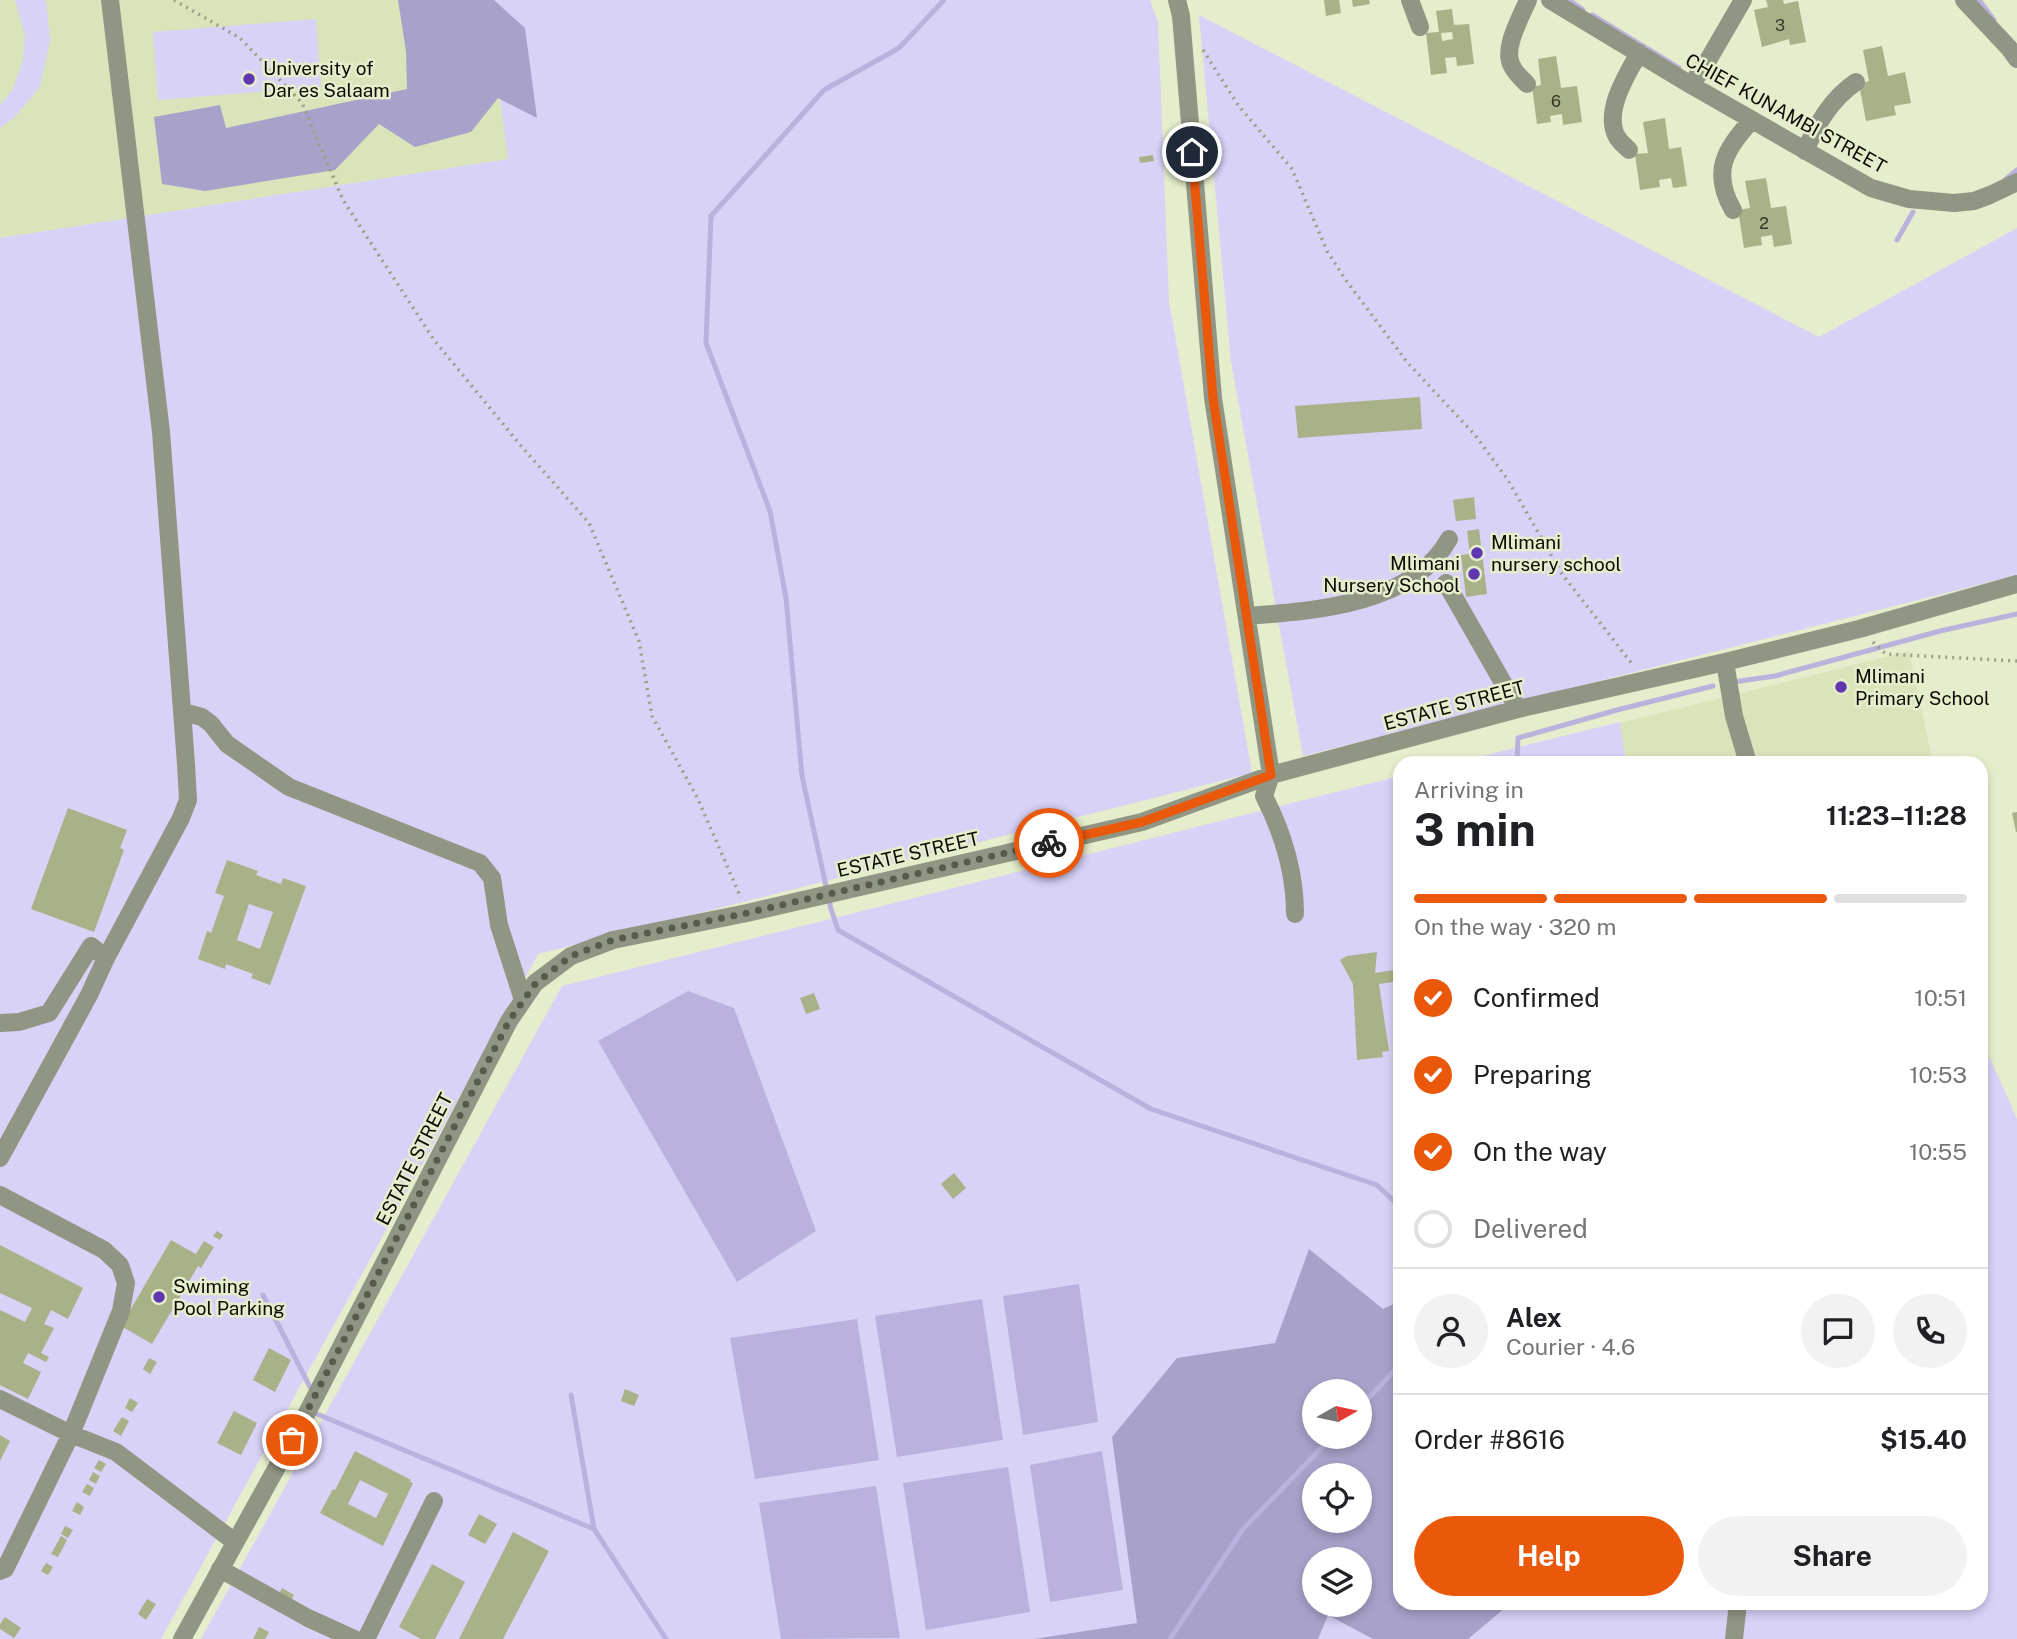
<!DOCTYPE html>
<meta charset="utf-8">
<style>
body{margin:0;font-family:"Public Sans",sans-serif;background:#f2f2f2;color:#202124;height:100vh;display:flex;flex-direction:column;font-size:26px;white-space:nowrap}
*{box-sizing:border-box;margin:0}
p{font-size:23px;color:#757577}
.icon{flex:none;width:38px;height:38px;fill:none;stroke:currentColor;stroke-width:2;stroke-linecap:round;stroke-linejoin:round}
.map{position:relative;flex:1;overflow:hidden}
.details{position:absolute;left:1393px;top:756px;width:595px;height:854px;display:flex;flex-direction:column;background:#fff;border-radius:21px;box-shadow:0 4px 10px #0003}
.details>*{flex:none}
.needle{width:46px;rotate:81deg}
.buttons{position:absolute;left:1302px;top:1379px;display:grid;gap:14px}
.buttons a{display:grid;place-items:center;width:70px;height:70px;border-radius:50%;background:#fff;box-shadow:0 4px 10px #0003;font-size:35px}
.pin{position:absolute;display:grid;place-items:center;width:60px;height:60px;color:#fff;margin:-30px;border:4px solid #fff;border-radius:50%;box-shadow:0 2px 7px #0007}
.courier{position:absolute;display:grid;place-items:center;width:70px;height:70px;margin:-35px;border:5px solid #ea580c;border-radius:50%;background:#fff;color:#222;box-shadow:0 2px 9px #0007}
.headline em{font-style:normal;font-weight:700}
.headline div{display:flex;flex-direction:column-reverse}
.headline{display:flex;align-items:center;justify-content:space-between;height:119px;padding:0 21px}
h1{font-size:46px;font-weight:700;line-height:52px}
.bar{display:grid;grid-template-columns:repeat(4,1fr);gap:10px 7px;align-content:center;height:84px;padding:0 21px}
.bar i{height:9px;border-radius:5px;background:#e0e0e0}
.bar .on{background:#ea580c}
.bar p{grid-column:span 4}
.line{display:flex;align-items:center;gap:18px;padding:0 21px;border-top:2px solid #e0e0e0}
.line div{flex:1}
.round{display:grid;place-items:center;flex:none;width:74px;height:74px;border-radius:37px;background:#f2f2f2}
ol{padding:0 21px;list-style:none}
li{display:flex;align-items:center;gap:21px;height:77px}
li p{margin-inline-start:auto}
li .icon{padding:7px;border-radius:50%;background:#ea580c;color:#fff;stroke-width:4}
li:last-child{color:#757577}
li i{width:38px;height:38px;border:4px solid #e0e0e0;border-radius:50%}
.button{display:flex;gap:14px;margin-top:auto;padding:14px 21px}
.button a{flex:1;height:80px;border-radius:42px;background:#ea580c;color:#fff;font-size:28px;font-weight:700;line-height:80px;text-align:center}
.button a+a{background:#f2f2f2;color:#202124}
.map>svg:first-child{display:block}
.built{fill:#dae4bb}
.green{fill:#d8d2f7;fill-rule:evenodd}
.forest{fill:#a8a1c9;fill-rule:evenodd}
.water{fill:#bab2dc}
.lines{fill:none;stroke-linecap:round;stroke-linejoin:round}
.stream{stroke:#bab2dc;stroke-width:5}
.building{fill:#a8b187;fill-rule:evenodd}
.path{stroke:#999f86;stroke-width:3.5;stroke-dasharray:2 5;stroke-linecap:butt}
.minor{stroke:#919583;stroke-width:18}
.done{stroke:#575b4a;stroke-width:7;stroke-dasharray:0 12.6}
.route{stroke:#ea580c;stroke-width:9}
.poi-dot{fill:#5f37af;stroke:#e5edcc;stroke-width:2.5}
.labels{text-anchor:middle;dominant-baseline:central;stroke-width:5;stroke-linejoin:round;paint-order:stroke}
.number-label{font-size:16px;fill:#323625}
.poi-label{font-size:19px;fill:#0b0d04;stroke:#e5edcc;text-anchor:start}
.street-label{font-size:19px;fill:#0b0d04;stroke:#e5edcc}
</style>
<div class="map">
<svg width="2017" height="1639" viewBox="0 0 2017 1639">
<rect width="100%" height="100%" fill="#e5edcc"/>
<path class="built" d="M0,0H487L509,159L0,238Z
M1909,651L1933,763H1626L1620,723Z
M1981,1011L1990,1058L1981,1060Z"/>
<path class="green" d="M15,0H46L50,40L40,87L14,118L0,128V105L13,89L23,59L25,35Z
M487,0H1150L1158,22L1169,301L1252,773L538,954L161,1639H0V238L508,159Z
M1199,15L1819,337L2017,228V575L1303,756L1231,362Z
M316,19L321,87L158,100L153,32Z
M1620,722L1626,763H1455Z
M1400,776V1603H1981V1060L1990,1058L2017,1119V1639H201L562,986ZM1314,1391H1360V1437H1314ZM1314,1475H1360V1521H1314ZM1314,1559H1360V1605H1314Z"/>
<path class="forest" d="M398,0H494L525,28L537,118L498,98L471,132L415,147L379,124L335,170L205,191L162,184L154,117L220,105L226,128L407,89L406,51Z
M1309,1249L1383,1309L1400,1301V1603H1511L1468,1639H1373L1328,1615L1318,1639H1034L1137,1623L1112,1437L1177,1358L1275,1343ZM1314,1391H1360V1437H1314ZM1314,1475H1360V1521H1314ZM1314,1559H1360V1605H1314Z"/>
<path class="water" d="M688,991L734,1008L816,1231L737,1282L598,1041Z
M1079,1284L1098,1422L1023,1435L1003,1296Z
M982,1299L1003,1440L897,1457L875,1316Z
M857,1319L879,1460L755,1479L730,1338Z
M1102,1451L1123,1590L1050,1602L1030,1465Z
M1008,1467L1030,1612L926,1630L903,1483Z
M876,1486L900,1638L781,1639L759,1503Z"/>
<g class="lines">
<path class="stream" d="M944,0L899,48L824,90L711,216L706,343L770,511L786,598L802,776L831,909L838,930L1151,1109L1377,1185L1400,1207
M1569,0L1583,10
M1979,0L1994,20
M1592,15L1679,68
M2006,179L2017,170
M1897,240L1913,212
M1734,682L1775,676L1940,631L2017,614
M1517,763L1518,738L1617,710L1713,686
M263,1295L310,1387
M571,1395L594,1529L666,1639
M1360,1407L1400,1365
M317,1414L594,1529
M1170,1639L1243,1529L1332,1437"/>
</g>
<path class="building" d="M1324,0H1339L1341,13L1326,16Z
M1352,0H1369L1370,4L1353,7Z
M1766,0H1783L1784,4L1798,1L1806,42L1790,45L1789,39L1762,47L1754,10L1768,7Z
M1452,9L1454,25L1469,24L1474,64L1457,66L1456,57L1445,58L1447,73L1431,75L1426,33L1439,32L1436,11ZM1452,32L1453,39L1442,41L1441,33Z
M1882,46L1888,76L1905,72L1911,103L1894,106L1896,115L1866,121L1859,84L1869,81L1863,50Z
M1556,56L1561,88L1577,86L1582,122L1563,125L1562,114L1550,116L1551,122L1537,124L1532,87L1541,85L1538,59Z
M1665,118L1669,149L1681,147L1687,186L1673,188L1671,178L1659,180L1660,187L1640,190L1635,154L1648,153L1643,122Z
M1153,155L1154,161L1140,163L1139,157Z
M1766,178L1771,208L1786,206L1792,244L1774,247L1772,235L1761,237L1762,245L1744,248L1738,210L1750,208L1745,181Z
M1420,397L1422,429L1298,438L1295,406Z
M1474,497L1476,519L1456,521L1453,500Z
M1479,529L1487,594L1466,597L1461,555L1470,554L1467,531Z
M68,808L127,830L120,848L124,850L94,932L31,909Z
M2017,812V832H2016L2012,813Z
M227,860L258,871L256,875L281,884L283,878L306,886L270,985L251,978L253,974L226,964L225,969L198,959L207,931L211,933L224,896L215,893ZM249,904L273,912L260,949L237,940Z
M1377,952L1375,973L1400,969V981L1379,984L1389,1051L1382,1052L1383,1057L1357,1060L1353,984L1340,960L1347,956Z
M814,993L820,1009L806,1014L800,998Z
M954,1173L966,1188L953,1199L941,1184Z
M217,1231L223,1235L220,1240L213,1236Z
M171,1240L196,1254L204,1241L214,1247L201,1268L198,1266L152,1344L121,1326Z
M0,1245L83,1288L68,1319L51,1310L44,1324L54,1328L41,1353L49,1357L46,1362L28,1353L23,1363L41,1372L28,1399L0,1385V1310L25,1322L32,1308L0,1293Z
M269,1348L291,1360L275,1392L253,1380Z
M149,1358L157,1362L150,1374L143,1369Z
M625,1389L639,1395L634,1406L621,1401Z
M130,1398L138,1403L132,1412L125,1408Z
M234,1411L257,1423L241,1455L217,1443Z
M122,1417L129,1421L121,1436L113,1431Z
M0,1435L10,1441L0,1461Z
M355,1451L411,1480L410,1482L413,1483L383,1546L320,1513L333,1489L335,1490ZM360,1480L388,1494L376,1518L348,1504Z
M99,1460L106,1464L101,1472L94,1468Z
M93,1472L100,1476L96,1484L89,1480Z
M87,1484L94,1488L90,1496L82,1492Z
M77,1502L84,1507L80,1515L72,1511Z
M479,1514L497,1524L485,1544L468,1535Z
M65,1526L73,1530L68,1538L61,1534Z
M513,1532L549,1551L503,1639H459Z
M61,1536L67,1540L58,1557L51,1554Z
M46,1563L53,1567L48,1575L41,1571Z
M432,1564L465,1582L435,1639H421L399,1627Z
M282,1588L294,1595L291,1601L279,1594Z
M147,1599L156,1604L146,1620L138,1614Z
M5,1617L21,1628L14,1638L0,1629V1624Z
M259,1627L269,1632L265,1639H253Z"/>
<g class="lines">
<path class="path" d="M174,0L240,38L302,103L343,200L434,340L522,447L589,523L639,641L652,716L697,797L741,898
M1203,50L1238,105L1292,169L1327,251L1345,279L1407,362L1475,435L1508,480L1562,574L1633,665
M1873,642L1886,654L2017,661"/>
<path class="minor" d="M1177,0L1181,16L1213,398L1271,775L1264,796C1283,833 1295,873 1295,914
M1410,0L1420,27
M1550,0L1691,85L1871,188L1909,199L1954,203L1974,201L1990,195L2017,182
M1964,0L2009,48L2017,59
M1527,84C1522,79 1515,73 1512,66C1502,49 1521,17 1528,0
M1691,85L1707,62L1743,0
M1629,150C1625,146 1620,142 1617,137C1603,112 1627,74 1639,53
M1805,151C1817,124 1831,99 1856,82
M1733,210C1711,172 1725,149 1752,120
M1446,583L1518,709
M1247,616C1313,611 1413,605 1449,539
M1725,662L1734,716L1748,763
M183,712L202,717L211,724L227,744L289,787L480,863L492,878L499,925L523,1000
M0,1023L19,1022L49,1013L91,946L106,958
M0,1158L89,995L106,958L181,818L188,800L186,764L161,432L110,0
M0,1195L104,1250L120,1265L126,1283L121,1311L71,1434L5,1569L0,1571
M0,1399L71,1434L116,1452L235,1542
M220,1569L308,1618L354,1639
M182,1639L309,1409L509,1021L535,983L571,956L613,940L747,913L1142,822L1271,775L1518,709L1725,662L1859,629L2017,584
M366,1639L434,1501
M1734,1639L1738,1603"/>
</g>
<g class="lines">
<path class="done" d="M292,1440L509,1021L535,984L571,956L613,940L747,913L1049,843"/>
<path class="route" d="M1049,843L1142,822L1271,775L1213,398L1192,152"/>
</g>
<g class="poi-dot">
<circle cx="249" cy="79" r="7"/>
<circle cx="1477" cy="553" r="7"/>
<circle cx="1474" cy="574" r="7"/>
<circle cx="1841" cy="687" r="7"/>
<circle cx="159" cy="1297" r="7"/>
</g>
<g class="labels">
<g class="number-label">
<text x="1780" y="25">3</text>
<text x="1556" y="101">6</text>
<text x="1764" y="223">2</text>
</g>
<g class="poi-label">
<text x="263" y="68">University of<tspan x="263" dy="22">Dar es Salaam</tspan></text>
<text x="1491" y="542">Mlimani<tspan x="1491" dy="22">nursery school</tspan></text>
<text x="1460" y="563" text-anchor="end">Mlimani<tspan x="1460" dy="22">Nursery School</tspan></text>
<text x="1855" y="676">Mlimani<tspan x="1855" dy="22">Primary School</tspan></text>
<text x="173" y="1286">Swiming<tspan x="173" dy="22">Pool Parking</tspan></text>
</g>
<g class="street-label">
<text transform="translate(1786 113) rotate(29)">CHIEF KUNAMBI STREET</text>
<text transform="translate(1454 705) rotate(-15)">ESTATE STREET</text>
<text transform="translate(908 854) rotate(-13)">ESTATE STREET</text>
<text transform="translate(414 1159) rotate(-63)">ESTATE STREET</text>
</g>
</g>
</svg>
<div class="buttons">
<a><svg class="needle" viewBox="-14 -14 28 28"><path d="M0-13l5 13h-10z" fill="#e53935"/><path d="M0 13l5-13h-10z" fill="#757577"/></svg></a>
<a><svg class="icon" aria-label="locate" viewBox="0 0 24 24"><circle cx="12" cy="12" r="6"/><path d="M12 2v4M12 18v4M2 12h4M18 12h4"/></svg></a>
<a><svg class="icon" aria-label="layers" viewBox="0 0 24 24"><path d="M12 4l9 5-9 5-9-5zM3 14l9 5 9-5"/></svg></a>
</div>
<div class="pin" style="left:292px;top:1440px;background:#ea580c"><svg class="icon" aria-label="bag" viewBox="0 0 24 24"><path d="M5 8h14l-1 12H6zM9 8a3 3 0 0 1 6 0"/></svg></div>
<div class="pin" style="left:1192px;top:152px;background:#1f2937"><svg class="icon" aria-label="home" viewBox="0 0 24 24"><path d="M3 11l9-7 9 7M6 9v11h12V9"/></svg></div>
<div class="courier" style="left:1049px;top:843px"><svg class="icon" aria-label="bike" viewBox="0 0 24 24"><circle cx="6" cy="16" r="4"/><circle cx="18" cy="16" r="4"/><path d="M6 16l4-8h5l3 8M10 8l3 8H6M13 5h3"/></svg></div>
<section class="details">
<div class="headline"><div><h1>3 min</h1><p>Arriving in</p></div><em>11:23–11:28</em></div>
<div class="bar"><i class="on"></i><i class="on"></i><i class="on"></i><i></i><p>On the way · 320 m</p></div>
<ol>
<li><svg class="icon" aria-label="check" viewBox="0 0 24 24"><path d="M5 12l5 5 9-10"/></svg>Confirmed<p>10:51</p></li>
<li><svg class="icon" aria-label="check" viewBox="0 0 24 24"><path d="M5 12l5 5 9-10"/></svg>Preparing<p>10:53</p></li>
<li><svg class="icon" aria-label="check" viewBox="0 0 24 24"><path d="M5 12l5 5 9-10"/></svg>On the way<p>10:55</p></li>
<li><i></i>Delivered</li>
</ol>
<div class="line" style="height:126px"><a class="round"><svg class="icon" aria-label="person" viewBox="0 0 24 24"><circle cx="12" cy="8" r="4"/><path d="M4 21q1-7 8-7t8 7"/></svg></a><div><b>Alex</b><p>Courier · 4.6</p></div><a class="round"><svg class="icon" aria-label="chat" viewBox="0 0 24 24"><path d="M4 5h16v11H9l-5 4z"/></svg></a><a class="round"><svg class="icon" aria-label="phone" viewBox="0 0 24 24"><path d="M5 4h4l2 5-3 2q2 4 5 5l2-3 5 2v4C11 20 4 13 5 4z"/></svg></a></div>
<div class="line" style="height:91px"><div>Order #8616</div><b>$15.40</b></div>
<div class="button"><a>Help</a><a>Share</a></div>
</section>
</div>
